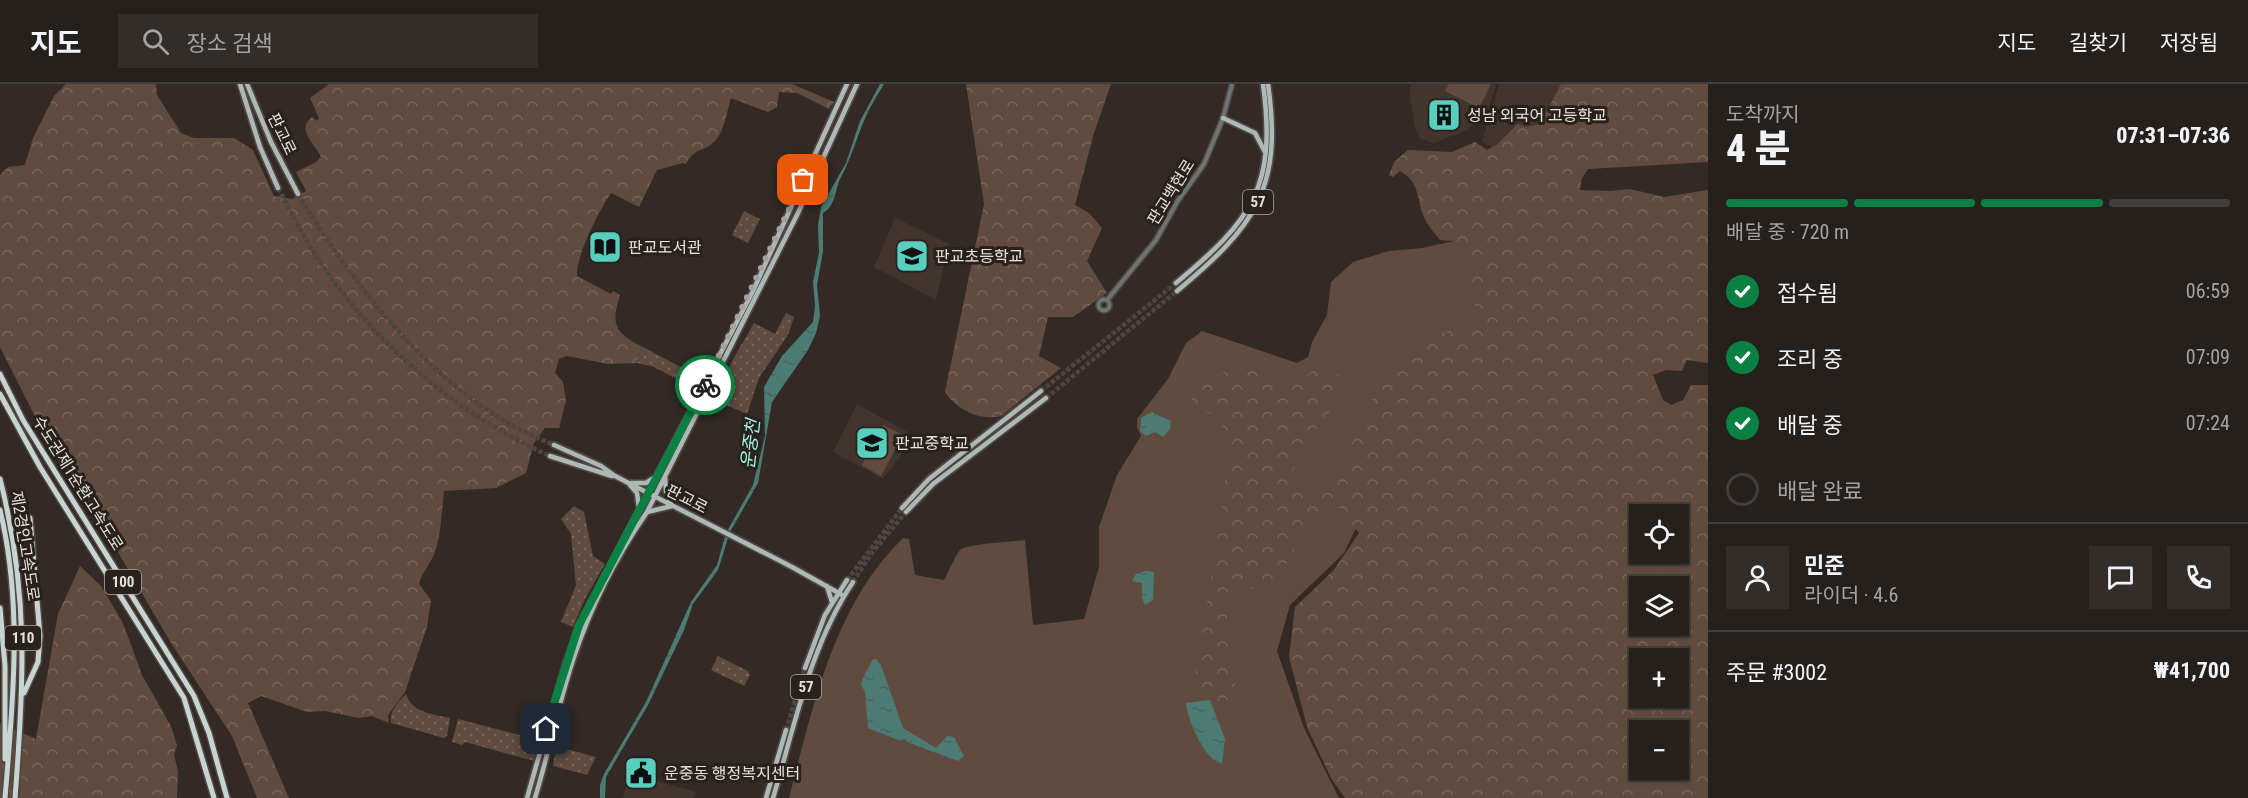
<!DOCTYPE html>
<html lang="ko">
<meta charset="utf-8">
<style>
body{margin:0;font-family:"Roboto Condensed","Noto Sans KR",sans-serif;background:#322d29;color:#f1f3f6;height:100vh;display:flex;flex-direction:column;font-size:22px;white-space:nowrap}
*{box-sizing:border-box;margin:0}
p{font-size:20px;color:#a4a3a3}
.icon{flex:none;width:33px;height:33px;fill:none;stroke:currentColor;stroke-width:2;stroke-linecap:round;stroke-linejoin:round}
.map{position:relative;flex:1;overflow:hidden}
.side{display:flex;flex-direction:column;background:#26201c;width:540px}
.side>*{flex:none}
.buttons{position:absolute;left:1629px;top:420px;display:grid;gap:12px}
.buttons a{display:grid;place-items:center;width:60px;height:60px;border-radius:0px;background:#26201c;box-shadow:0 2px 4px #0004,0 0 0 2px #423e3b;font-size:30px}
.pin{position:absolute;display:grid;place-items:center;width:51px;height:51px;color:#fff;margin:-26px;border-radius:12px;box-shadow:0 3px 9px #0006}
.courier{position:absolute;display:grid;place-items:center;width:60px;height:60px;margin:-30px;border:4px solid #0b8043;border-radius:50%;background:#fff;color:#222;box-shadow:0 2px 8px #0007}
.head em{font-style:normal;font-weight:800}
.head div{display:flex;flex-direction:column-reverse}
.head{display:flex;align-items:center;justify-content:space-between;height:102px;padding:0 18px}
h1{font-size:39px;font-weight:800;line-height:45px}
.bar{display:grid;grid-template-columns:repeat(4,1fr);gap:9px 6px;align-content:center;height:72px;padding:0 18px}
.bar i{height:8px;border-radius:4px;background:#423e3b}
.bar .active{background:#0b8043}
.bar p{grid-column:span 4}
.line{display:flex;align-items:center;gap:15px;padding:0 18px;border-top:2px solid #423e3b}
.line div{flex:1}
.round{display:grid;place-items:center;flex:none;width:63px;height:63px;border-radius:0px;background:#322d29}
ol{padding:0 18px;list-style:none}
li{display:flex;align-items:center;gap:18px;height:66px}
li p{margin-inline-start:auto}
li .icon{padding:6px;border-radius:50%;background:#0b8043;color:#fff;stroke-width:4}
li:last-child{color:#a4a3a3}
li i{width:33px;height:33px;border:3px solid #423e3b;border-radius:50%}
header{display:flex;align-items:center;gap:36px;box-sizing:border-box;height:84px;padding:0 30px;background:#26201c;border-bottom:2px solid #423e3b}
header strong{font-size:28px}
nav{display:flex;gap:33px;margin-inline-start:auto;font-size:21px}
.search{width:420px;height:54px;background:#322d29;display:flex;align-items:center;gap:15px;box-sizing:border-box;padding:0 21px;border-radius:0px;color:#a4a3a3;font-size:22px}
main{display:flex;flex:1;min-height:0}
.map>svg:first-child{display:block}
.built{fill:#42352d}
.grass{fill:#614b3f}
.forest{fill:url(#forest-crowns);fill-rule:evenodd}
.park{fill:url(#park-dots)}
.water{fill:url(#water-ripples)}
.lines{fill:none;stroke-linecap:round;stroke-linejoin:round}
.major-tunnel{stroke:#4e4541;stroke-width:4.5;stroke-dasharray:4.5 2;stroke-linecap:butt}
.highway-tunnel{stroke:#4e4541;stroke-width:5;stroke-dasharray:5 2.5;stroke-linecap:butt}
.minor-casing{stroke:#504743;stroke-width:7}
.major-casing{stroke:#504743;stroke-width:8}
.highway-casing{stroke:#504743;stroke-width:8}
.minor{stroke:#6d7372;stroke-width:4}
.major{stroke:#adb9b7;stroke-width:4.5}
.highway{stroke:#c7d5d2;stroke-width:5}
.done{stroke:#a8a19d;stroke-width:6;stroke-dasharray:0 10.8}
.route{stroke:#0b8043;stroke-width:8}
.labels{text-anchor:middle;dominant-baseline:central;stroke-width:6;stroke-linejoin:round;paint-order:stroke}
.shield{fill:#29211c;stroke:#aea7a4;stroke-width:1.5}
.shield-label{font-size:15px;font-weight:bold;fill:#e7e1de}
.poi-label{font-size:16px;fill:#e7e1de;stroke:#29211c;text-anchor:start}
.street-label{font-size:16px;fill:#e7e1de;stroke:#29211c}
.water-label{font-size:18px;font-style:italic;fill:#a1f5e9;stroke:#29211c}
</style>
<header>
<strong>지도</strong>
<div class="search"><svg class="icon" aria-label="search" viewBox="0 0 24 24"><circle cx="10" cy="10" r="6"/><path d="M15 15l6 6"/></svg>장소 검색</div>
<nav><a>지도</a><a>길찾기</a><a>저장됨</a></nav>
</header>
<main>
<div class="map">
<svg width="1708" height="714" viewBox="0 0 1708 714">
<defs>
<pattern id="forest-crowns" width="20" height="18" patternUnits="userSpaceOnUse" patternTransform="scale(1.5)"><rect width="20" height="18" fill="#614b3f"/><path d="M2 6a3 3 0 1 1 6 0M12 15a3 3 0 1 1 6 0" fill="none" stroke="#78655a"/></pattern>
<pattern id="park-dots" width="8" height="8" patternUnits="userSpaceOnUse" patternTransform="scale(1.5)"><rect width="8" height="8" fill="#614b3f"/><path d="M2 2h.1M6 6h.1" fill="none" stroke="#78655a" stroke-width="1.8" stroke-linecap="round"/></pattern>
<pattern id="water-ripples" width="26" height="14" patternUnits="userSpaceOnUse" patternTransform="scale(1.5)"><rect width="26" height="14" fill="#4c7b74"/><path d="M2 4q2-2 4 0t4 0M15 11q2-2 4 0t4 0" fill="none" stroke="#49625e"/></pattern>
</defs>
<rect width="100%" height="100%" fill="#332a25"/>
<path class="built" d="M1412,0H1494L1496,1L1487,30L1467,46L1434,59L1420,55L1415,44L1409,6Z
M1499,0H1567L1540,39L1495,65L1482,58Z
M895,134L949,160L936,216L874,183Z
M857,320L911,350L901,371L883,395L833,368Z
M629,689L696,708L693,714H623Z"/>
<path class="grass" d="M1449,0H1491L1479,24L1445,7Z
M1468,154L1494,221L1357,442L1344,469L1290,521L1277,567L1304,644L1339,714H789C813,623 833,522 903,454L909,455L915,491L944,496C949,487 954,474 960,466C966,460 1013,458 1025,456L1033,541L1084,535L1099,483V443L1117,391L1141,352L1137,343V335L1168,295L1186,259L1202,247L1297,279L1308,273L1312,258L1327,231L1331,198L1353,178L1389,167L1422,164Z
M883,341L903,351L881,392L862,381Z"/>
<path class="forest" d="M66,0H156L157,11L181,49L194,54H234L253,66L274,112L292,115L306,107L296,88L316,78L321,73C316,61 295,46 312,33L317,37L319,34L310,14L329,0H792L834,18L829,25L797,9L779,8L777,23L768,28L731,14C727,27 724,49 714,58C703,69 697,61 686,80L683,79L657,86L639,123L611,109C599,127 576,171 577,192L611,210L613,207L620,211C611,240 614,248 641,262L638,279L608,280L567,272L559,275L555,289L563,298L566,317L559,344H545L534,359L526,389L496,404L444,407C442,426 441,447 436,465C432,479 422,487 419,500L431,516L427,543L405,608L388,631L389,639L372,632L359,634L325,627L307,628L261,612L248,619L289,714H257L232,652L171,559L112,458L58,378L0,263V91L8,83L25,81L33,54L54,12Z
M966,0H1111L1094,49L1075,121L1089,129L1102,144L1087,177L1107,209L1073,233H1048L1039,272L1061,284L1001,332C980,337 957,326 945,308L984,120Z
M1561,0H1708V78L1588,85L1582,94L1580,106L1610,107L1630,105L1664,113L1708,106V279L1687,276L1682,287L1666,286L1653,291L1663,316L1671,321L1683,316L1691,301H1708V714H1345L1331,694L1307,643L1289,573L1295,523L1333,487L1359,449L1340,424L1311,433L1276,500L1231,508L1225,547L1238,613L1223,621L1193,607L1221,432L1229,361L1219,332L1189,323L1197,301L1225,288L1248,282L1290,300L1305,294L1314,284L1339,291L1328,334L1308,354L1287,400L1302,411L1317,415L1357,375L1351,358C1378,300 1402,257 1468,241L1476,228C1469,204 1475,182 1464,158L1440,156C1433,147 1425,139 1422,128C1417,111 1418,97 1400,87L1393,93L1389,91L1394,78L1408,66L1452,68L1475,58L1487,66L1498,60L1517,40L1526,43L1540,40ZM1640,430H1678V470H1640ZM1640,502H1678V542H1640ZM1640,574H1678V614H1640ZM1640,646H1678V686H1640Z
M80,482L101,502L123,539L142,591L171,642L177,661L174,671L178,687L177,714H0V639L36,655L58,530Z"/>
<path class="park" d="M744,127L760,135L748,159L732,151Z
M786,229L794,233L788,251L759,294L747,330L719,318C716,300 744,257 754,239L775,250Z
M641,262L688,287L687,292L698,301L695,305L654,283L638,279Z
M574,422L584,428L593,472L605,480L585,515L573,543L561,538L576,501L571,450L561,435Z
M718,572L748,587L750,591L744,602L711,586Z
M406,610C412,629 433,630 450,634L447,652L444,654L391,639C389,627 398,618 406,610Z
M458,635L542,657L534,677L465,658L462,661L452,658Z
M556,662L596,673L587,691L553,682Z"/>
<path class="water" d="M880,0H884C877,12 869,24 864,37C856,56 851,74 841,93C835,104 836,122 823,129V167L817,201L820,232L816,249L808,266L772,318L758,399L730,448L718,486L693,520L684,546L648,621L606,693L605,714H600V701L604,690L646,618L691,518L717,481L726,449L753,401L765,352L764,303L782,272L813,238L815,222L813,198L819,169L818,141L821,123L846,79L860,37Z
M1152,328L1171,337L1170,345L1163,353L1155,348L1146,352L1140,347L1141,334Z
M1145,487L1154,488L1153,516L1145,521L1142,514V499L1132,497L1136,490Z
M876,575L881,581L903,644L936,664L947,652L954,653L964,672L958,677L907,658L906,655L901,657L868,644L865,608L861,601C863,590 869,585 872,576Z
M1210,616L1225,655L1222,680C1205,677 1187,635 1186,619Z"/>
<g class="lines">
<path class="major-tunnel" d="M278,104C289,124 299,145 311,164C368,254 453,329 550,372
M298,110C349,194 416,282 501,335C517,345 536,353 554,361
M1041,307L1176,199
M1046,314L1177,207
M847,496L902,424
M853,498L871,470L906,428
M786,646L805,584"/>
<path class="highway-tunnel" d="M6,438L22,435"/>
<defs>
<path id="minor" d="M1098.5 221a5.5 5.5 0 1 1 11 0a5.5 5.5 0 1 1-11 0Z
M1107,216L1156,156L1177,118L1204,80L1223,34L1232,0"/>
<path id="major" d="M240,0L260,63L278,104
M247,0L271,58L298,110
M1223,34L1255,49L1265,68
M1176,199C1252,136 1277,103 1263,0
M1177,207C1255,142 1283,105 1268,0
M554,361L601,382L615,392L792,483L844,512
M550,372L612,392
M665,393L666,407L672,422
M631,399H646L654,394
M630,401L637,409L639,423
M902,424L929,395L1041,307
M647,428L672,422
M906,428L933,400L1046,314
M827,502L832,518
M805,584L825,531L847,496
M527,714L565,581L579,541L753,207L847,0
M535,714C549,668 558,621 573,576C590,524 616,473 647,428L797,131L857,0
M766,714L786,646
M773,714C795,641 810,562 853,498"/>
<path id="highway" d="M0,290L23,336L194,612L209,649L227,714
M0,310L40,383L184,614L214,714
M0,395C29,508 24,599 15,714
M0,426C23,520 13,618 5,714
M22,435L30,434L40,552L38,578L24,609
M0,524L5,582V675"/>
</defs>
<use href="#minor" class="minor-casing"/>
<use href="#major" class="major-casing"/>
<use href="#highway" class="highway-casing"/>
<use href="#minor" class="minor"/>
<use href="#major" class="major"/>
<use href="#highway" class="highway"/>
</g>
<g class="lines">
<path class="done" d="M705,301L803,96"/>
<path class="route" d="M546,645L579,541L705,301"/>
</g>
<defs>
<symbol id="building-square" viewBox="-11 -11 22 22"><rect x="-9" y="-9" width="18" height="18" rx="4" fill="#58cebf" stroke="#29211c"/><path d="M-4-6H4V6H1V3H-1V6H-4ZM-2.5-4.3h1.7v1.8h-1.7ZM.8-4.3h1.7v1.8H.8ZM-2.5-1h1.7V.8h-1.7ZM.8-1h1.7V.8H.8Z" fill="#111"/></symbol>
<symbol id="library-square" viewBox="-11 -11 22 22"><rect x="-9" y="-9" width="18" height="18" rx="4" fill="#58cebf" stroke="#29211c"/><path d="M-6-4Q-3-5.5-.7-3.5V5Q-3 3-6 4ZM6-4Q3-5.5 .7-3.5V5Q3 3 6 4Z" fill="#111"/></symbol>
<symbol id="school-square" viewBox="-11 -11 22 22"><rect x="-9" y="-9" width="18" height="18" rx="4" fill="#58cebf" stroke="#29211c"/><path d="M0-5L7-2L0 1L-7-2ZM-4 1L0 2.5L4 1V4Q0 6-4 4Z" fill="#111"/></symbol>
<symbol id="civic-square" viewBox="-11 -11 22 22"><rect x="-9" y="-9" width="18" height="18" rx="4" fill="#58cebf" stroke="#29211c"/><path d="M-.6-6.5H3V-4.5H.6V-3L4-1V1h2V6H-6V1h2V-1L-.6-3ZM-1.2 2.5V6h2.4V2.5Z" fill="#111"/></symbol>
</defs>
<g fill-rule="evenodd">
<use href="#building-square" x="1425" y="12" width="38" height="38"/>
<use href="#library-square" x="586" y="144" width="38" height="38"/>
<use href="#school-square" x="893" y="153" width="38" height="38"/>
<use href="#school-square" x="853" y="340" width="38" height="38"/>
<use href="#civic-square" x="622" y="670" width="38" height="38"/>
</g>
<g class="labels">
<g class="shield">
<rect x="1243" y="106" width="30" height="24" rx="4.5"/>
<rect x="105" y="486" width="36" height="24" rx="4.5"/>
<rect x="5" y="542" width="36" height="24" rx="4.5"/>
<rect x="791" y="591" width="30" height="24" rx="4.5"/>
</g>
<g class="shield-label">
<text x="1258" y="118">57</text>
<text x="123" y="498">100</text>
<text x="23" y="554">110</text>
<text x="806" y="603">57</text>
</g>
<g class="poi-label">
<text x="1467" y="31">성남 외국어 고등학교</text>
<text x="628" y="163">판교도서관</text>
<text x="935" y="172">판교초등학교</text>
<text x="895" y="359">판교중학교</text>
<text x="664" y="689">운중동 행정복지센터</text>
</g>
<g class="street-label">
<text transform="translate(282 50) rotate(64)">판교로</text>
<text transform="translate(1171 108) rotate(-58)">판교백현로</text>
<text transform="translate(78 399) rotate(58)">수도권제1순환고속도로</text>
<text transform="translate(687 415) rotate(27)">판교로</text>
<text transform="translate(25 462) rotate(81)">제2경인고속도로</text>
</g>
<g class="water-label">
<text transform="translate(750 360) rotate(-83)">운중천</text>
</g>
</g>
</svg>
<div class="buttons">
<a><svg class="icon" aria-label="locate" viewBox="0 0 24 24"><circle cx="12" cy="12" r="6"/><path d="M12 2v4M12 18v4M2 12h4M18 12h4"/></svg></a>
<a><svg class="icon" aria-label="layers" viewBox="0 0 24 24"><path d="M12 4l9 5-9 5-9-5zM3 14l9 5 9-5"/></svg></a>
<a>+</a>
<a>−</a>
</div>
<div class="pin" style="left:803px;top:96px;background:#ea580c"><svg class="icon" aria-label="bag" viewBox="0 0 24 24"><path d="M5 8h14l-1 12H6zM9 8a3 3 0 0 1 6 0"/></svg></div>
<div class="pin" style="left:546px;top:645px;background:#1f2937"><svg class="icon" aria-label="home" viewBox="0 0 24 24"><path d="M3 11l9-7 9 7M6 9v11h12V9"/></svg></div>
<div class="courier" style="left:705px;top:301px"><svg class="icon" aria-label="bike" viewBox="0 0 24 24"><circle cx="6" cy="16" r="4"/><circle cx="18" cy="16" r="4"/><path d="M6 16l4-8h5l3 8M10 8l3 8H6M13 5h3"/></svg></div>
</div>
<section class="side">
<div class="head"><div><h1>4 분</h1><p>도착까지</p></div><em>07:31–07:36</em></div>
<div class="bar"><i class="active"></i><i class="active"></i><i class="active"></i><i></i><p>배달 중 · 720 m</p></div>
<ol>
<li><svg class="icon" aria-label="check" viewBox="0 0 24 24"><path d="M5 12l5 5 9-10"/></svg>접수됨<p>06:59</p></li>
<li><svg class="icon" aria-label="check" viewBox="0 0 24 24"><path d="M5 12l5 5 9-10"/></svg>조리 중<p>07:09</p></li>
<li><svg class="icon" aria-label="check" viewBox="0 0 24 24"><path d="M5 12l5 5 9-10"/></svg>배달 중<p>07:24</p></li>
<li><i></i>배달 완료</li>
</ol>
<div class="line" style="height:108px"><a class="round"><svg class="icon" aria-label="person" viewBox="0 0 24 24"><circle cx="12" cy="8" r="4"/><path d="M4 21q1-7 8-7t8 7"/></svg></a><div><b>민준</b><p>라이더 · 4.6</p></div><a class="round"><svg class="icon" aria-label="chat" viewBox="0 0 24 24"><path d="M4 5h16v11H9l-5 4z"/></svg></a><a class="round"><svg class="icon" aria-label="phone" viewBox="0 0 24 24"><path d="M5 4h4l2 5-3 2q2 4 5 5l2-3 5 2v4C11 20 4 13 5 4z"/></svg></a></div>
<div class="line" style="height:78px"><div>주문 #3002</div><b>₩41,700</b></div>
</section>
</main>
